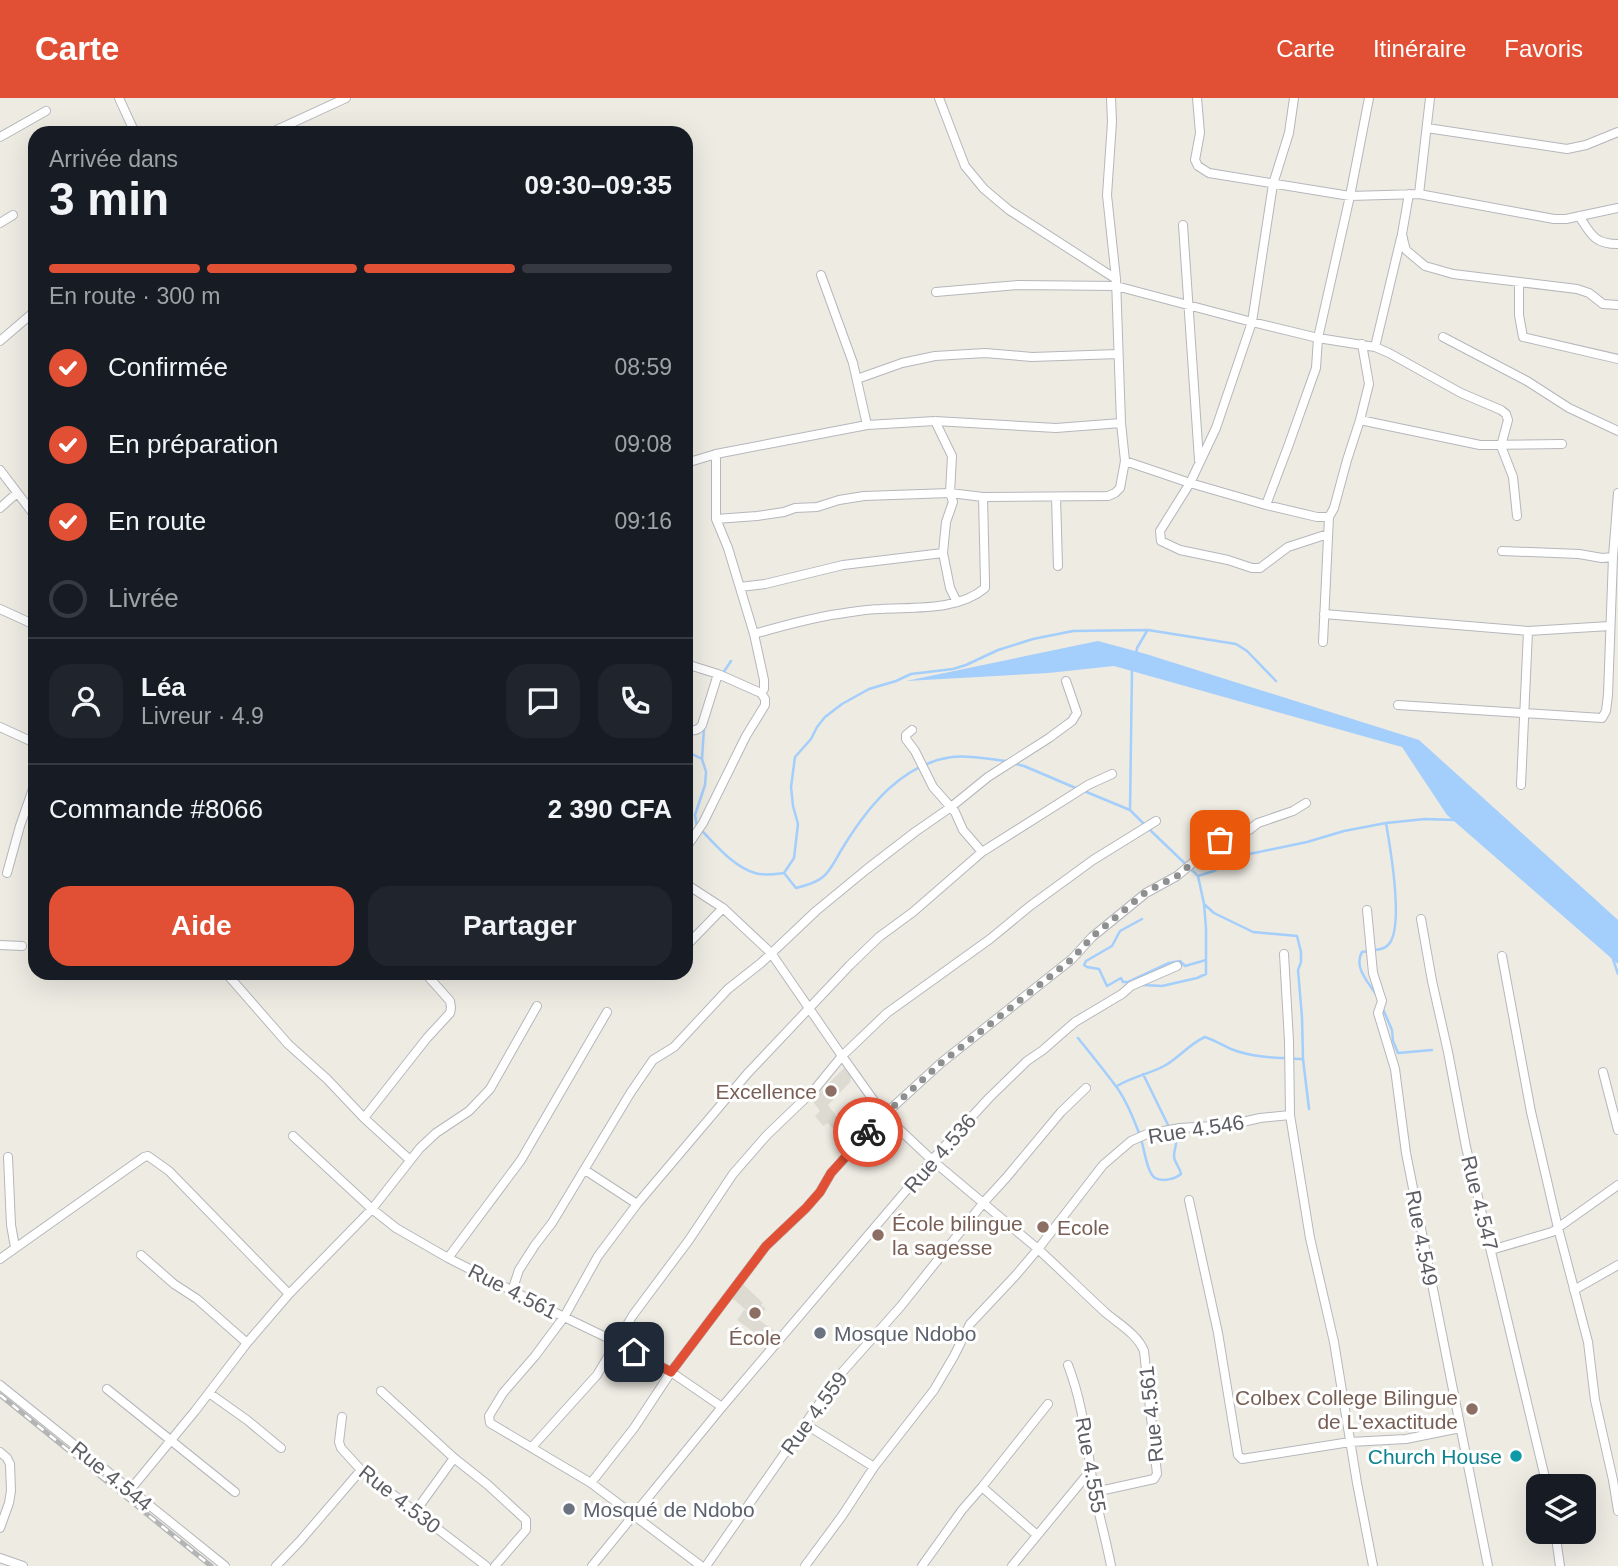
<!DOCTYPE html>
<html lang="fr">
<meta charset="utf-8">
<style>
body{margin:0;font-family:Helvetica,sans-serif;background:#20242c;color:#f1f3f6;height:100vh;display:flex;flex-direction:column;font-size:26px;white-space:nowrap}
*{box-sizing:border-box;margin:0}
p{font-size:23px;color:#9ea1a6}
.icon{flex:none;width:38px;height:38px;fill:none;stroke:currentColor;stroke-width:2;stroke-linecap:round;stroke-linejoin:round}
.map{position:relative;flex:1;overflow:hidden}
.panel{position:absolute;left:28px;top:28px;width:665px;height:854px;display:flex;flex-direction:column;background:#171b24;border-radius:21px;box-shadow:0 7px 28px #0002}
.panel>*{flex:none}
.tools{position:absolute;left:1526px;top:1376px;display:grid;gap:14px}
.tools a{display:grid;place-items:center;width:70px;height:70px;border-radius:14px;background:#171b24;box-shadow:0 7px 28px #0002;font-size:35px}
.pin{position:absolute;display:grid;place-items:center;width:60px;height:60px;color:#fff;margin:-30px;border-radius:14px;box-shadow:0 4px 10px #0006}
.courier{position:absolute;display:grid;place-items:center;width:70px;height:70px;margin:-35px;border:5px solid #e15034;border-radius:50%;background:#fff;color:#222;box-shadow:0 2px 9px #0007}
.headline em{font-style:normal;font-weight:600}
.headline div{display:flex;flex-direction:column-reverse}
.headline{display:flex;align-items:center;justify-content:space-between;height:119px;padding:0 21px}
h1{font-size:46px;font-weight:600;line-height:52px}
.bar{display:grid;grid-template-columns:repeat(4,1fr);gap:10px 7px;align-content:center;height:84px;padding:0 21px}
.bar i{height:9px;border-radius:5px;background:#363941}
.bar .selected{background:#e15034}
.bar p{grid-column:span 4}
.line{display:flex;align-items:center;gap:18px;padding:0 21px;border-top:2px solid #363941}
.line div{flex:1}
.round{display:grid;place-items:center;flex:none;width:74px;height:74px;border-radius:21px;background:#20242c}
ol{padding:0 21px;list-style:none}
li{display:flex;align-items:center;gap:21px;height:77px}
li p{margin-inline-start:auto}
li .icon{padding:7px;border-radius:50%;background:#e15034;color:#fff;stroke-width:4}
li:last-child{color:#9ea1a6}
li i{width:38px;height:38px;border:4px solid #363941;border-radius:50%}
.button{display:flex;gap:14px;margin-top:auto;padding:14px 21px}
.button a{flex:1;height:80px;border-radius:21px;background:#e15034;color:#fff;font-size:28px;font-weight:600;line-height:80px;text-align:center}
.button a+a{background:#20242c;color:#f1f3f6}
header{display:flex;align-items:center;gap:42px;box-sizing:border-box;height:98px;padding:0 35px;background:#e15034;color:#fff}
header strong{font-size:33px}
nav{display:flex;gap:38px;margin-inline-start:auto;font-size:24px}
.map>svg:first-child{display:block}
.education{fill:#dddbd1}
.water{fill:#a4cefb}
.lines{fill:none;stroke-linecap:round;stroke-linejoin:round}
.stream{stroke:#a4cefb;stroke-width:2.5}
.street-casing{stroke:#b5b7bc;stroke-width:10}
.street{stroke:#fff;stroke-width:8}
.rail-casing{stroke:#b3b4b4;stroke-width:5}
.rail{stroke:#fff;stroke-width:2.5;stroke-dasharray:8;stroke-linecap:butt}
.done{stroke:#8e8f8f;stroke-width:7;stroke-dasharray:0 12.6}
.route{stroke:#e15034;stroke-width:9}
.education-dot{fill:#8d6e63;stroke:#fff;stroke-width:2.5}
.worship-dot{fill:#6b7280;stroke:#fff;stroke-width:2.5}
.culture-dot{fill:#0f9aa8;stroke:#fff;stroke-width:2.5}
.labels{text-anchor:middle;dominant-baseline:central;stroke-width:6;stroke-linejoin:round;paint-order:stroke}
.education-label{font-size:21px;fill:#785e54;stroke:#fff;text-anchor:end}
.street-label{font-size:21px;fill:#5b5d63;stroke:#fff}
.worship-label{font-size:21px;fill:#5b616d;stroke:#fff;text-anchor:start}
.culture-label{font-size:21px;fill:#0d838f;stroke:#fff;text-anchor:end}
</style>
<header>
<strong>Carte</strong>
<nav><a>Carte</a><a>Itinéraire</a><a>Favoris</a></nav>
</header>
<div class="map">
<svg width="1618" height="1468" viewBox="0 0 1618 1468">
<rect width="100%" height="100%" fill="#edebe2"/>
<path class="education" d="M844,970L852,980L850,981L851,983L828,1007L838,1020L843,1018L846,1023L835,1033L828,1025L823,1028L815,1018L820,1013L812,1002Z
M742,1185L763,1205L761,1207L766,1211L756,1220L779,1236L771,1246L737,1222L744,1212L747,1213L731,1199Z"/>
<path class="water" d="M1098,543L1146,556L1419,642L1618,822V866L1447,717L1402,649L1114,568L1048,575L906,583Z"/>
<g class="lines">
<path class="stream" d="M1136,556L1137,550L1147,533
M723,575L731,563
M686,653L702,661
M1012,665L1024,668L1078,691
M1084,693L1130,712L1145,727
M1130,712L1132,572
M697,729L695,717L705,687L706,674L702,661L704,630
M702,733C717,748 734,769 755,775C764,778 775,776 784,775L794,760L798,726L793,708L791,689L795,659L811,641L817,629L825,619L842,606L869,591L896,583L911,576L953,571L966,567L998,552L1033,541L1073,533L1148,532L1236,546L1247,553L1276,583
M784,775L796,790C830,782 828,773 845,746C870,706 903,666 952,659C968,657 989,661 1006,663
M1198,778L1214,773L1235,759L1307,744L1344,733L1386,725L1425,721L1455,722
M1204,806L1214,815L1253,834L1297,838L1301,854V864L1298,872L1302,919L1303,961L1309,1011
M1613,861L1618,876
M1128,884L1169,865L1180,863L1185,868L1206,862
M1130,887L1128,884H1123L1121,880L1107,888L1099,871L1087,869L1084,867L1086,863L1112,848L1120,833L1142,821
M1143,887L1162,888L1197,880L1206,876V830L1204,806L1198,778L1149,731
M1377,898C1369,885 1353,869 1362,854C1370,852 1383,853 1388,847C1405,831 1390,748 1386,725
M1383,911L1392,932L1393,943L1398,955L1432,952
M1078,940C1090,955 1103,971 1115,987C1126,1001 1133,1019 1139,1035C1144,1046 1146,1074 1155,1080C1163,1084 1175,1081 1181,1076C1180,1070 1175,1065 1174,1059C1174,1047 1179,1049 1173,1035
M1143,976L1169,1029
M1117,988C1132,979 1149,976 1164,968C1179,960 1189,946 1205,939C1214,942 1222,947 1231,951C1253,960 1279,960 1303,961"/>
<defs>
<path id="street" d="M119,0L135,35
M939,0L965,68L984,91L1009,112L1116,181
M1197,0L1200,35L1195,62L1198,68L1209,75L1350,98L1419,96L1554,121H1566L1618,110
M1427,30L1567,51L1586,47L1618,34
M270,35L346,0
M0,39L46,13
M1409,96L1402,136L1404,145L1406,152L1425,168L1453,176L1577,191L1589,195L1603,206L1618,207
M1419,96L1430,0
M1579,118C1591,136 1594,146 1618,146
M0,125L13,117
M1183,127L1199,362
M821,177L853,265L867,327
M1519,185V217L1523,239L1618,261
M936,194L1019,187L1116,188L1252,224L1318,240L1375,249L1389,255L1461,295L1501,312L1506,316L1508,322L1501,348L1513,379L1517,418
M1443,239L1527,283L1569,310L1618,333
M0,243L35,213
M1375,249L1401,140
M857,281L902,265L935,258L985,255L1032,259L1118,256
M1360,322L1480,347L1562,346
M935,323L952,358L950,395L953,404L946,424L943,455L950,490L957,504
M1125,363L1190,385L1216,330L1252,224L1273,86L1289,35L1294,0
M686,365L716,356L867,327L935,323L1056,330L1121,325
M0,372L35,418
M1056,399L1058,468
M1266,407L1289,346L1316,270L1318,240L1350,98L1369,0
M0,410L17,395
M716,421L757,418L784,414L795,410L817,409L839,402L864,398L950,395L983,399L1108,398L1115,395L1120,390L1125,363L1121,325L1116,181L1107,97L1112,24L1111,0
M1328,436L1288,449L1260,470H1252L1228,462L1180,452L1161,443L1160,433L1190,385L1266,407L1317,419H1329
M1502,453L1579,456L1602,460L1613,459L1618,395
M740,489L765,486L843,467L943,455
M0,511L35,527
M1324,516L1528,533L1610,528
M754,536C782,528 810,520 838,516C852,514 867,511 881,511C914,509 958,513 985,490V484L983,399
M1323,544L1329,419L1334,410L1347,362L1360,322L1369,286L1362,246
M686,566L718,576L761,595L764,591V582L754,536L728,450L716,421V356
M1398,607L1602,620L1606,613L1608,597L1613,459
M0,629L35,645
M686,632C693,633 698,633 702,627L718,576
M912,632L906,637V641L915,653L933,689L955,714L963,732L982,754
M1521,687L1528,533
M1156,723L1093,762L1030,808L990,841L887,915L842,958L884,1017L932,1062L1038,1151L1103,1067L1131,1043L1147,1036L1180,1030L1229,1027L1260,1020L1290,1017
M686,750L703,725L746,638L765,607V601L761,595
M7,775L20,728L35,685
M1367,812L1373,875L1382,903L1378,915L1395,971L1406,1055L1488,1468
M1421,821L1432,883L1448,954L1466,1049L1547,1388
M0,847L22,848
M686,848L723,810
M1284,856L1289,943L1290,1017L1310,1140L1334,1244L1357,1385L1373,1468
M1502,858L1531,1014L1558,1130L1588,1244L1595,1302L1613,1382L1618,1413
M226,875L288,946L327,981L364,1020L410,1062
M607,914L521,1062L448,1160L564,1219L616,1244L671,1274L722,1309
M1603,974L1618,1032
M364,1020L427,940L450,915L451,910L450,903L425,875
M293,1038L372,1111L396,1130L448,1160
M8,1059L11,1127L15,1149
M585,1072L637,1106
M1189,1102L1218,1235L1238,1357L1242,1361L1350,1344L1406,1341L1460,1330
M1491,1152L1552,1134L1618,1087
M141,1157L174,1186L197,1201L247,1245
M0,1161L144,1059L148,1058L169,1073L289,1196
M1574,1192L1618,1167
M512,1193L519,1172L535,1147L552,1125L631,994L653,962L674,949L728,891L761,865L816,813L867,771L915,734L951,709L988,679L1049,640L1072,623L1077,615L1066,583
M1068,1267C1082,1304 1085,1334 1091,1373C1095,1405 1105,1436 1111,1468
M0,1287L225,1468
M107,1291L235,1394
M381,1293L454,1360L488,1387L526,1422V1432L495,1468
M209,1295L247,1322L281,1350
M342,1319L339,1344L341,1350L361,1372L486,1468
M805,1326L874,1369
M532,1349L597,1277L633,1217L689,1142L733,1076L767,1037L815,991L842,958L771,855L723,810L686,786
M0,1354L7,1360L10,1366L11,1393L9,1405L0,1430
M591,1385L634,1330L671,1274L766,1148L806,1110L820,1094L831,1075L884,1017L941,965L1072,861L1092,839L1146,795L1177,778L1220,742L1249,732L1258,725L1293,713L1306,705
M130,1392L195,1313L247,1245L289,1196L372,1111L420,1050L436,1035L469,1013L490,991L537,908
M415,1414L454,1360
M1555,1433L1560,1468
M1037,1437L982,1389L1048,1306
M0,1460L23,1468
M276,1468L300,1443L361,1372
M592,1468L722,1309L932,1062L989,1000L1027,963L1043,952L1075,924L1122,896L1131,888L1177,868
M701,1468L591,1385L490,1325L489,1318L503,1295L535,1258L564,1219L598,1158L637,1106L747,976L850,867L879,839L913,814L982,754L1088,687L1112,676
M706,1468L837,1280L901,1208L984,1104L1006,1080L1061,1014L1086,990
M805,1468L842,1418L874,1369L934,1292L954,1258L970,1226L1016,1177L1038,1151C1061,1172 1083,1194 1106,1215C1119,1226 1138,1237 1144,1253L1157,1376L1154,1381L1095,1394
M922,1468L962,1412L982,1389
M1012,1468L1091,1372"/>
</defs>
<use href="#street" class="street-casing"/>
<use href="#street" class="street"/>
<defs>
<path id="rail" d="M0,1297L211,1468"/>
</defs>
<use href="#rail" class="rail-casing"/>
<use href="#rail" class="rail"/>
</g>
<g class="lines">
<path class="done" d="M868,1034L884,1017L941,965L1072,861L1092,839L1146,794L1177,778L1220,742"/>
<path class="route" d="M634,1254L671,1274L766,1148L806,1110L820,1094L831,1075L868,1034"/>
</g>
<g class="education-dot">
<circle cx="831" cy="993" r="7"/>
<circle cx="1043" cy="1129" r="7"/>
<circle cx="878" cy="1137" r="7"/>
<circle cx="755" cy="1215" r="7"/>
<circle cx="1472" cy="1311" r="7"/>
</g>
<g class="worship-dot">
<circle cx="820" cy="1235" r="7"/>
<circle cx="569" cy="1411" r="7"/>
</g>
<circle class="culture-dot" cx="1516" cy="1358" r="7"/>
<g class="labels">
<g class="education-label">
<text x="817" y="993">Excellence</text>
<text x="892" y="1125" text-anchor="start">École bilingue<tspan x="892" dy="24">la sagesse</tspan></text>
<text x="1057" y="1129" text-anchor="start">Ecole</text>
<text x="755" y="1239" text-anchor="middle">École</text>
<text x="1458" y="1299">Colbex College Bilingue<tspan x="1458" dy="24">de L'exactitude</tspan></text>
</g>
<g class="street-label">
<text transform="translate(1196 1031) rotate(-9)">Rue 4.546</text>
<text transform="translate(940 1055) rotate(-49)">Rue 4.536</text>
<text transform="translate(1480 1105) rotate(76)">Rue 4.547</text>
<text transform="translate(1422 1140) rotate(79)">Rue 4.549</text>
<text transform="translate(513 1193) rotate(27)">Rue 4.561</text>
<text transform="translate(814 1315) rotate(-54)">Rue 4.559</text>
<text transform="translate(1151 1316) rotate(-96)">Rue 4.561</text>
<text transform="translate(1091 1367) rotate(80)">Rue 4.555</text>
<text transform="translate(112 1378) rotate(39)">Rue 4.544</text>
<text transform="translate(400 1401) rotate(38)">Rue 4.530</text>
</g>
<g class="worship-label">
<text x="834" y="1235">Mosque Ndobo</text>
<text x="583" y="1411">Mosqué de Ndobo</text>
</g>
<g class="culture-label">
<text x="1502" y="1358">Church House</text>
</g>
</g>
</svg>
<div class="tools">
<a><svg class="icon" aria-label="layers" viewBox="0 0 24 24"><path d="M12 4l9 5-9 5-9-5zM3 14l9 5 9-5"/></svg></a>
</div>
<div class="pin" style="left:1220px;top:742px;background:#ea580c"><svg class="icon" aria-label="bag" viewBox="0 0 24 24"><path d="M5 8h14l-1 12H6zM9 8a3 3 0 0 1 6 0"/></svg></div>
<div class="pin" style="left:634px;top:1254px;background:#1f2937"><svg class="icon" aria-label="home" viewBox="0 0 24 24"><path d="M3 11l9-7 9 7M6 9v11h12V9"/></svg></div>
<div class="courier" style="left:868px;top:1034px"><svg class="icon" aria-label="bike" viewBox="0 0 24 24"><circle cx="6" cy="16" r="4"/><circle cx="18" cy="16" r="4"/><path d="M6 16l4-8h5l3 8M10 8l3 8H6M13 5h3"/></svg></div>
<section class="panel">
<div class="headline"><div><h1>3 min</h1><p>Arrivée dans</p></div><em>09:30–09:35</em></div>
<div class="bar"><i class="selected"></i><i class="selected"></i><i class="selected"></i><i></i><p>En route · 300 m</p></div>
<ol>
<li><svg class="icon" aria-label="check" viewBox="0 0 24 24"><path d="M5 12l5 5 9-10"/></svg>Confirmée<p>08:59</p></li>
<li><svg class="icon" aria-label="check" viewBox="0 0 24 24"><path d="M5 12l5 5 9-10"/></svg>En préparation<p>09:08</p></li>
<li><svg class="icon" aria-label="check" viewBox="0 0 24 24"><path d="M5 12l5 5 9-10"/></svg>En route<p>09:16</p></li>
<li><i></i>Livrée</li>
</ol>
<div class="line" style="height:126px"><a class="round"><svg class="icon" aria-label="person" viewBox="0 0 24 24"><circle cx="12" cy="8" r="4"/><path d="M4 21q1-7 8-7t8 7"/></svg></a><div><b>Léa</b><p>Livreur · 4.9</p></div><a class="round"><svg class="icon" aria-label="chat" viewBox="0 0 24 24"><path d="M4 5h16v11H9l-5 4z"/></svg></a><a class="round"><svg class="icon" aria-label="phone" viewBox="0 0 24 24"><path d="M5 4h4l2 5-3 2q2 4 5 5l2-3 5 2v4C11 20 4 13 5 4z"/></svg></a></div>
<div class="line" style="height:91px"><div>Commande #8066</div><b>2 390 CFA</b></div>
<div class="button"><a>Aide</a><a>Partager</a></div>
</section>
</div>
